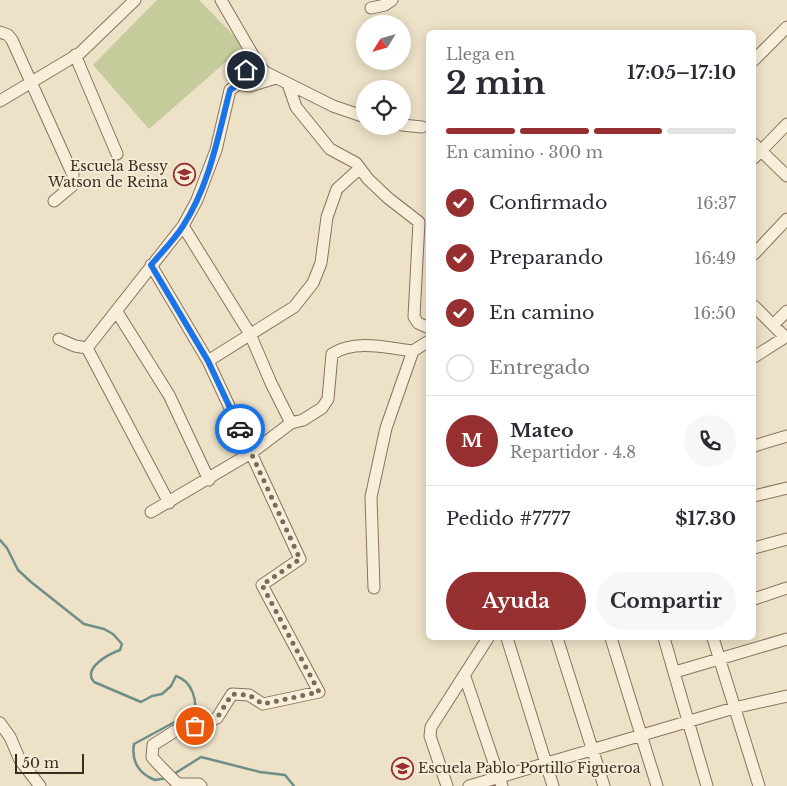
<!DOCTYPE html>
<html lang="es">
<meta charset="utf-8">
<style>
body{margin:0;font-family:"Libre Baskerville",serif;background:#f7f7f7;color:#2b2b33;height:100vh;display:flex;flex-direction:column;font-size:19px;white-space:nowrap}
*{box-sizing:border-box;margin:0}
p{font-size:16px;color:#7c7c81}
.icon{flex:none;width:28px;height:28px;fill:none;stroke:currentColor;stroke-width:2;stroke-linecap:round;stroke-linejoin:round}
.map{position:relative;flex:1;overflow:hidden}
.details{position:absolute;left:426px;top:30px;width:330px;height:610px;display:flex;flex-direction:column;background:#fff;border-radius:8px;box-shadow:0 2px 12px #0003}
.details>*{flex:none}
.needle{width:32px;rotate:233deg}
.controls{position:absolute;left:356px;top:15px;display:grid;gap:10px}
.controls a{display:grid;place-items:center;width:55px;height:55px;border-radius:50%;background:#fff;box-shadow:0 2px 12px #0003;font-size:25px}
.scale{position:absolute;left:15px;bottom:12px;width:69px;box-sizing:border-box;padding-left:5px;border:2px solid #392c20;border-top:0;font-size:14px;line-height:18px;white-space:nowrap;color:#392c20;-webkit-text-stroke:4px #f4ecd6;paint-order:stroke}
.pin{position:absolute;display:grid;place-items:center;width:42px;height:42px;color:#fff;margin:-21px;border:2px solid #fff;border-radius:50%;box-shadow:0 1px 5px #0007}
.courier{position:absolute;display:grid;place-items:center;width:50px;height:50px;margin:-25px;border:4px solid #1a73e8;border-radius:50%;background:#fff;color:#222;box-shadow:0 1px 6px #0007}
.summary em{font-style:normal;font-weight:700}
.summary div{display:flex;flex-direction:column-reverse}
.summary{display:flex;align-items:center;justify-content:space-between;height:85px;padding:0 20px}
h1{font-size:32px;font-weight:700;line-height:38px}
.bar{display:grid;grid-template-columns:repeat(4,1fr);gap:8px 5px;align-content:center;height:60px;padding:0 20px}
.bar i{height:6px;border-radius:4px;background:#e1e1e2}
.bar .current{background:#952f30}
.bar p{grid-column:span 4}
.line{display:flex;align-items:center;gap:12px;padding:0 20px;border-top:1px solid #e1e1e2}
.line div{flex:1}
.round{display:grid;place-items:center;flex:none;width:52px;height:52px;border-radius:26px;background:#f7f7f7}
ol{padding:0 20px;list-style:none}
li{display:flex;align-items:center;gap:15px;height:55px}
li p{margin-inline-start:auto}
li .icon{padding:5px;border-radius:50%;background:#952f30;color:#fff;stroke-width:4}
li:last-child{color:#7c7c81}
li i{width:28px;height:28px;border:2px solid #e1e1e2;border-radius:50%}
.button{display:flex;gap:10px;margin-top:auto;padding:10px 20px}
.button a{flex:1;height:58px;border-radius:30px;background:#952f30;color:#fff;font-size:20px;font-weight:700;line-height:58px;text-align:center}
.button a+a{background:#f7f7f7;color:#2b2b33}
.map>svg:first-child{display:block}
.pitch{fill:#c5cb9b}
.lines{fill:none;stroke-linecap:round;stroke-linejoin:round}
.stream{stroke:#6e8f87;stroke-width:2.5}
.street-casing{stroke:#88735d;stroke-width:13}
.street{stroke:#f8efda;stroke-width:11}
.done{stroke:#786b5a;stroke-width:5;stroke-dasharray:0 9}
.route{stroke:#1a73e8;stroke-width:6}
.labels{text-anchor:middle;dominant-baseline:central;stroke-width:4;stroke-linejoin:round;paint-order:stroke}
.poi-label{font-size:14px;fill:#392c20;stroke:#f4ecd6;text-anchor:end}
</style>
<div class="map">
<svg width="787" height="786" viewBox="0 0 787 786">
<rect width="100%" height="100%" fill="#ede1c7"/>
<path class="pitch" d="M157,0H199L244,46L149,129L93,65Z"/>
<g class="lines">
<path class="stream" d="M0,540L7,548L18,570L31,582L84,624L104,629L113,634L122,644L120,650C109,654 82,668 94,682L141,702L152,696L162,694L171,686L176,676C192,681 198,701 194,715L182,718L134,744C131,761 139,774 155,780L167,778
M174,774L201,757L260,772L285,775L294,786"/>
<defs>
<path id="street" d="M221,0L258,64L265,72L333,106L365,117
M371,8L385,5L392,0
M0,32L8,35L12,40L73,175L72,186L54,201
M75,55L117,154
M754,60L787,27
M238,84L250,86L276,78
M288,84L296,107L330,149L356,163L368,179L388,198L419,222L414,317L418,323L429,328
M0,101L80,53L135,0
M402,125L422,127
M754,144L787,176
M754,158L787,124
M183,226L250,334L271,383L291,423
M754,254L787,219
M754,306L785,337
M117,312L169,395L209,480
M773,325L787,311
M59,339L75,346L87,348
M87,348L183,226L197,200L216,150L230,90L238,84L253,56
M87,348L169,503
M754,357L787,336
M208,361L294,307L313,283L321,263L327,217L337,189L360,168
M754,446L787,436
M754,496L787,488
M151,512L251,453L208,361L151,265
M754,548L787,539
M374,588L371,497L386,428L400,388L413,351L429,341
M754,599L787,588
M507,638L553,786
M557,638L604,786
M611,638L657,786
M664,638L707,786
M713,638L759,786
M675,672L787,639
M465,677L502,786
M0,723L10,737L20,760L40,786
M201,786L199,784H178C169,775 160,767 152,757L153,745L175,731L217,718L232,694L249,695L263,704L319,692L262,585L300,559L251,453L291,423L303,420L322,408L328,399L332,354C356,339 387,348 413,351
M447,786L430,736L431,727L488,638
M469,786L734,708L787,696"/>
</defs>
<use href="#street" class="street-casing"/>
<use href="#street" class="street"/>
</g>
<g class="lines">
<path class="done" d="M195,726L217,718L232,694L249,695L263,704L319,692L262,585L300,559L240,429"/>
<path class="route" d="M240,429L208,361L151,265C162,252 175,239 183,226C210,184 218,136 230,90L238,84L246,70"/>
</g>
<defs>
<symbol id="school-ring" viewBox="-11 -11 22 22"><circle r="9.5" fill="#f4ecd6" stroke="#952f30" stroke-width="1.5"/><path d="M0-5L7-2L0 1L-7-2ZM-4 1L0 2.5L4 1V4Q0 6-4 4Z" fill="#952f30"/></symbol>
</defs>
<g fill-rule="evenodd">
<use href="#school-ring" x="172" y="162" width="25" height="25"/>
<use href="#school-ring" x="390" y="756" width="25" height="25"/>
</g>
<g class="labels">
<g class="poi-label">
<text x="168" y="166">Escuela Bessy<tspan x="168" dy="16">Watson de Reina</tspan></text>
<text x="418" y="768" text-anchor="start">Escuela Pablo Portillo Figueroa</text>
</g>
</g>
</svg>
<div class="controls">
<a><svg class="needle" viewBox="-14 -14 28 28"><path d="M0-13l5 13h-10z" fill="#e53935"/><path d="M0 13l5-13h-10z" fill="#7c7c81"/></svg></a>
<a><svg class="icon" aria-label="locate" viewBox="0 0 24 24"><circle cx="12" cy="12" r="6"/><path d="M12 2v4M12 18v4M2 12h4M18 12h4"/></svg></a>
</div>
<div class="scale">50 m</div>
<div class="pin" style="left:195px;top:726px;background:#ea580c"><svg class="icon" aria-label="bag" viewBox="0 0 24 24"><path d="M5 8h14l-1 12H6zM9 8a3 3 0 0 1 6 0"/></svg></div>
<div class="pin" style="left:246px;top:70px;background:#1f2937"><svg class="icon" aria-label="home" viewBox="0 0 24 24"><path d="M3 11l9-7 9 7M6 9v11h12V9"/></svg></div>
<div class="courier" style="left:240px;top:429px"><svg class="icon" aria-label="car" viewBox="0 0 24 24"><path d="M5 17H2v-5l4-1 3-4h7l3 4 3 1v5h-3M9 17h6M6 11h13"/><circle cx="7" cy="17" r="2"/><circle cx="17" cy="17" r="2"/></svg></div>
<section class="details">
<div class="summary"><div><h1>2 min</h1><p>Llega en</p></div><em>17:05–17:10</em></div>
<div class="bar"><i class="current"></i><i class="current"></i><i class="current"></i><i></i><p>En camino · 300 m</p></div>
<ol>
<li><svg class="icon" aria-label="check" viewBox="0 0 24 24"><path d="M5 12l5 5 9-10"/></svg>Confirmado<p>16:37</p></li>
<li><svg class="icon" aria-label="check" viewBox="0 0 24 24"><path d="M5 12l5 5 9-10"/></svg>Preparando<p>16:49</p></li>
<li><svg class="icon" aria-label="check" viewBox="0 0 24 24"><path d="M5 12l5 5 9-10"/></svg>En camino<p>16:50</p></li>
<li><i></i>Entregado</li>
</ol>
<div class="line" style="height:90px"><b class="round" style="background:#952f30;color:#fff">M</b><div><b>Mateo</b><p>Repartidor · 4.8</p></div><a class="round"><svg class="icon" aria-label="phone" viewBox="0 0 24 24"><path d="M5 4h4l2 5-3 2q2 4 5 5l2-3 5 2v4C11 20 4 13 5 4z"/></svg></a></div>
<div class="line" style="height:65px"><div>Pedido #7777</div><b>$17.30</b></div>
<div class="button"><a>Ayuda</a><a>Compartir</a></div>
</section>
</div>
